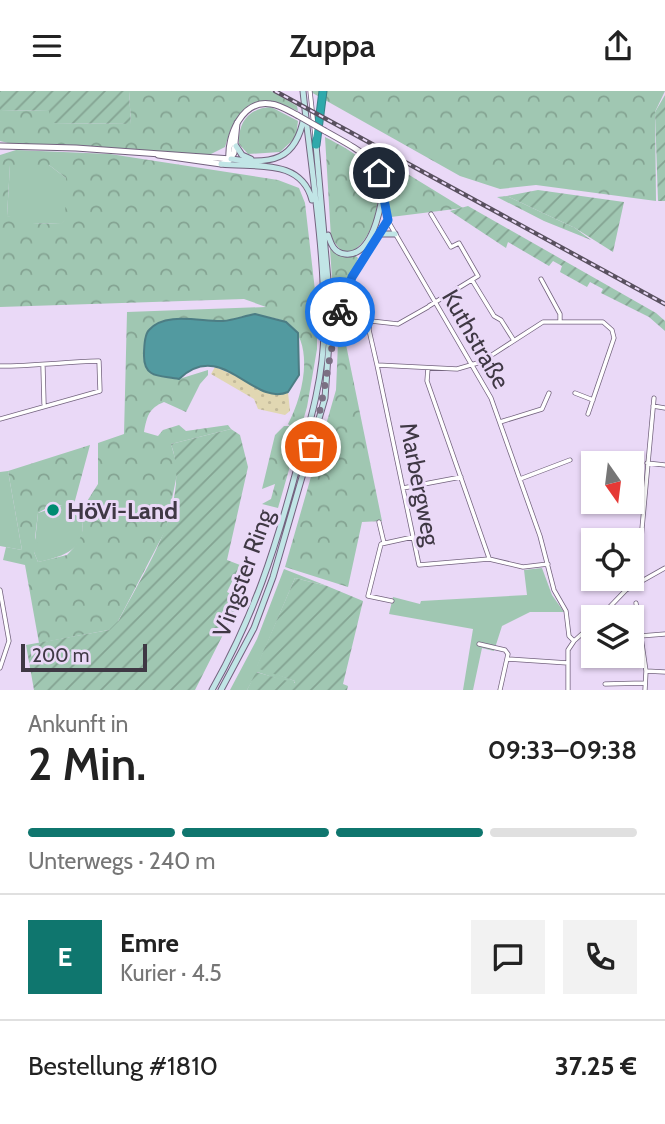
<!DOCTYPE html>
<html lang="de">
<meta charset="utf-8">
<style>
body{margin:0;font-family:Cabin,sans-serif;background:#f2f2f2;color:#222;height:100vh;display:flex;flex-direction:column;font-size:26px;white-space:nowrap}
*{box-sizing:border-box;margin:0}
p{font-size:23px;color:#767676}
.icon{flex:none;width:38px;height:38px;fill:none;stroke:currentColor;stroke-width:2;stroke-linecap:round;stroke-linejoin:round}
.map{position:relative;height:599px;overflow:hidden}
.sheet{display:flex;flex-direction:column;background:#fff;flex:1}
.sheet>*{flex:none}
.needle{width:46px;rotate:166deg}
.tools{position:absolute;left:581px;top:360px;display:grid;gap:14px}
.tools a{display:grid;place-items:center;width:63px;height:63px;border-radius:0px;background:#fff;box-shadow:0 2px 5px #0004;font-size:35px}
.scale{position:absolute;left:21px;bottom:18px;width:126px;box-sizing:border-box;padding-left:7px;border:4px solid #3f3844;border-top:0;font-size:19px;line-height:24px;white-space:nowrap;color:#3f3844;-webkit-text-stroke:5px #ead9f7;paint-order:stroke}
.pin{position:absolute;display:grid;place-items:center;width:60px;height:60px;color:#fff;margin:-30px;border:4px solid #fff;border-radius:50%;box-shadow:0 2px 7px #0007}
.courier{position:absolute;display:grid;place-items:center;width:70px;height:70px;margin:-35px;border:5px solid #1a73e8;border-radius:50%;background:#fff;color:#222;box-shadow:0 2px 9px #0007}
.head em{font-style:normal;font-weight:600}
.head div{display:flex;flex-direction:column-reverse}
.head{display:flex;align-items:center;justify-content:space-between;height:119px;padding:0 28px}
h1{font-size:46px;font-weight:600;line-height:52px}
.bar{display:grid;grid-template-columns:repeat(4,1fr);gap:10px 7px;align-content:center;height:84px;padding:0 28px}
.bar i{height:9px;border-radius:5px;background:#e0e0e0}
.bar .active{background:#0f766e}
.bar p{grid-column:span 4}
.line{display:flex;align-items:center;gap:18px;padding:0 28px;border-top:2px solid #e0e0e0}
.line div{flex:1}
.round{display:grid;place-items:center;flex:none;width:74px;height:74px;border-radius:0px;background:#f2f2f2}
header{display:flex;justify-content:space-between;align-items:center;height:91px;padding:0 28px;background:#fff;font-size:32px;font-weight:600}
.map>svg:first-child{display:block}
.green{fill:#a0c7b2}
.forest{fill:url(#forest-crowns);fill-rule:evenodd}
.sand{fill:url(#sand-dots)}
.garden{fill:url(#garden-furrows)}
.water{fill:#529aa0;stroke:#4c7d84;stroke-width:2}
.lines{fill:none;stroke-linecap:round;stroke-linejoin:round}
.minor-casing{stroke:#73637e;stroke-width:5}
.tertiary-casing{stroke:#73637e;stroke-width:7}
.secondary-casing{stroke:#73637e;stroke-width:7}
.motorway-casing{stroke:#358187;stroke-width:9}
.minor{stroke:#fff;stroke-width:3.5}
.tertiary{stroke:#fff;stroke-width:5}
.secondary{stroke:#c1e5e6;stroke-width:5}
.motorway{stroke:#2fa9ab;stroke-width:7}
.rail-casing{stroke:#59505f;stroke-width:4.5}
.rail{stroke:#ead9f7;stroke-width:2;stroke-dasharray:5;stroke-linecap:butt}
.tertiary-bridge-casing{stroke:#73637e;stroke-width:7;stroke-linecap:butt}
.tertiary-bridge{stroke:#fff;stroke-width:5}
.done{stroke:#7b7083;stroke-width:7;stroke-dasharray:0 12.6}
.route{stroke:#1a73e8;stroke-width:9}
.poi-dot{fill:#008b71;stroke:#ead9f7;stroke-width:2.5}
.labels{text-anchor:middle;dominant-baseline:central;stroke-width:6;stroke-linejoin:round;paint-order:stroke}
.street-label{font-size:24px;fill:#3f3844;stroke:#ead9f7}
.poi-label{font-size:24px;font-weight:bold;fill:#3f3844;stroke:#ead9f7;text-anchor:start}
</style>
<header><svg class="icon" aria-label="menu" viewBox="0 0 24 24"><path d="M4 6h16M4 12h16M4 18h16"/></svg>Zuppa<svg class="icon" aria-label="share" viewBox="0 0 24 24"><path d="M12 15V3M7 8l5-5 5 5M5 13v7h14v-7"/></svg></header>
<div class="map">
<svg width="665" height="599" viewBox="0 0 665 599">
<defs>
<pattern id="forest-crowns" width="20" height="18" patternUnits="userSpaceOnUse" patternTransform="scale(1.75)"><rect width="20" height="18" fill="#a0c7b2"/><path d="M2 6a3 3 0 1 1 6 0M12 15a3 3 0 1 1 6 0" fill="none" stroke="#84a392"/></pattern>
<pattern id="sand-dots" width="8" height="8" patternUnits="userSpaceOnUse" patternTransform="scale(1.75)"><rect width="8" height="8" fill="#e1d7b2"/><path d="M2 2h.1M6 6h.1" fill="none" stroke="#c2b99a" stroke-width="1.8" stroke-linecap="round"/></pattern>
<pattern id="garden-furrows" width="10" height="10" patternUnits="userSpaceOnUse" patternTransform="scale(1.75)"><rect width="10" height="10" fill="#a0c7b2"/><path d="M-1 1l2-2M0 10L10 0M9 11l2-2" fill="none" stroke="#84a392"/></pattern>
</defs>
<rect width="100%" height="100%" fill="#ead9f7"/>
<path class="green" d="M10,74H49L66,87V129L61,133L31,132L7,125Z
M8,380L22,459L0,455V381Z
M65,413L82,430C87,459 61,466 38,471L34,461L38,422Z
M542,477L552,504L564,521H530L502,535L494,560L482,557L473,599H463L473,538L389,523L393,506L420,513L421,510L527,504L524,479Z
M284,478L327,495L295,487L257,576L295,590L294,593L257,581L247,599H230L257,548Z"/>
<path class="forest" d="M129,0H271L297,15L298,20L273,10L249,14L231,37L225,56L209,64L76,54L12,53L0,50V19L49,20L50,32L131,33Z
M309,0H665L655,21L656,110L536,94L500,98L460,85Z
M271,16L298,30L296,46L280,61L248,63L239,53C238,31 249,17 271,16Z
M325,46C365,67 387,80 374,129C370,141 363,154 352,160L342,161L331,147Z
M16,59L110,63L278,89L299,97L305,112L317,217V258L307,316L278,417L262,413L271,408L275,393L262,398L275,344L284,335H290L288,343L290,345L295,340L288,333C302,307 316,254 288,232C282,228 265,225 257,224C246,222 232,230 220,230C199,230 169,222 151,238C140,248 143,272 151,283L179,288L208,279V284L200,293L186,321L164,311C149,317 147,325 144,341L158,345L163,339L179,334L186,340L228,334L231,338L171,353L178,378L166,438L114,538L39,552L25,474L3,469L6,456L22,459L8,380L90,354L73,417C60,411 49,415 38,422L35,447L38,453L34,461L38,471L67,464C79,452 88,439 79,423L98,393V352L124,343L127,221L266,216L244,208L0,216V64ZM10,74H49L66,87L65,129L60,133L32,132L31,127L7,125Z
M370,60L463,117L391,126L384,89Z
M507,105L575,137L591,149L544,130L497,106Z
M330,158L341,165L355,164L358,167L335,231Z
M342,234L382,430L362,431L348,496L285,476L336,299L338,251Z"/>
<path class="sand" d="M215,276C238,285 257,296 281,304L288,301L290,320L285,324L258,318L254,308L211,283Z"/>
<path class="garden" d="M0,0H129L131,33L49,32V20L0,19Z
M665,4V110H658L655,21Z
M538,99L624,111L613,161L575,137L507,105Z
M468,115L656,222L665,230V240L649,226L601,202L603,198L590,191L587,196L560,181L562,175L553,170L549,175L508,151L506,157L450,120Z
M231,338L240,344L248,376L227,469L240,474L227,501L241,508L195,599H34L26,554L109,539L119,529C145,478 192,412 171,353Z
M295,487L327,495L363,510L343,593L348,595L347,599H247L256,581L295,592V590L256,577Z"/>
<path class="water" d="M255,223L286,231L298,242L299,284L288,301C253,316 222,247 179,288C163,284 144,289 144,265C144,258 144,244 149,239C165,220 202,231 223,230C234,229 244,225 255,223Z"/>
<g class="lines">
<defs>
<path id="minor" d="M310,0L315,45
M388,130L491,307L540,445L554,499L566,520L569,545L574,550
M541,188L560,223V230
M472,189L494,225L501,229L513,248
M371,214L369,239L377,274
M429,215L478,185L459,152L451,156L431,123
M371,230L398,233L428,216
M0,275C35,275 64,271 99,270L100,300L0,328
M43,276L44,313
M428,277L427,290L489,467
M575,302L593,309
M653,315L665,317
M500,331L542,318L549,302
M647,372L665,374
M520,388L570,369
M403,397L461,386
M632,399L642,410
M379,431L384,452
M602,448L604,450
M548,473L523,476L489,468L419,474L377,274L457,278L481,271L543,231H603L612,239L614,247L588,323
M637,492L654,307
M0,499L9,550L0,577
M392,510L368,505L381,453L413,446
M636,512L646,580L645,599
M599,527L626,499L665,477
M640,545L665,543
M479,553L505,559L508,563L500,599
M508,568L568,572
M646,580L665,581
M605,593L644,592
M568,599V559L574,550L593,533"/>
<path id="tertiary" d="M325,40C383,72 373,68 388,129
M0,55L76,57L231,68
M158,64L221,73L228,71L234,62L237,32
M229,68C227,45 242,8 271,13C280,14 289,20 297,24"/>
<path id="secondary" d="M236,55L242,64L251,68
M231,68C272,74 296,69 304,26
M221,73C256,77 301,67 312,109
M377,143H395
M328,144C331,153 334,162 345,163C372,166 380,120 383,101
M333,249L352,186L388,129
M212,599C254,525 275,459 297,377C310,332 324,285 324,237C325,158 311,78 303,0
M221,599L254,537L273,486L325,307L331,223L316,54"/>
<path id="motorway" d="M316,54L323,0"/>
</defs>
<use href="#minor" class="minor-casing"/>
<use href="#tertiary" class="tertiary-casing"/>
<use href="#secondary" class="secondary-casing"/>
<use href="#motorway" class="motorway-casing"/>
<use href="#minor" class="minor"/>
<use href="#tertiary" class="tertiary"/>
<use href="#secondary" class="secondary"/>
<use href="#motorway" class="motorway"/>
<defs>
<path id="rail" d="M275,0L665,213"/>
</defs>
<use href="#rail" class="rail-casing"/>
<use href="#rail" class="rail"/>
<defs>
<path id="tertiary-bridge" d="M297,24L325,40"/>
</defs>
<use href="#tertiary-bridge" class="tertiary-bridge-casing"/>
<use href="#tertiary-bridge" class="tertiary-bridge"/>
</g>
<g class="lines">
<path class="done" d="M311,356C324,311 328,266 340,221"/>
<path class="route" d="M340,221L352,186L388,129L379,82"/>
</g>
<circle class="poi-dot" cx="53" cy="419" r="7"/>
<g class="labels">
<g class="street-label">
<text transform="translate(476 248) rotate(60)">Kuthstraße</text>
<text transform="translate(420 393) rotate(79)">Marbergweg</text>
<text transform="translate(243 482) rotate(-70)">Vingster Ring</text>
</g>
<g class="poi-label">
<text x="67" y="419">HöVi-Land</text>
</g>
</g>
</svg>
<div class="tools">
<a><svg class="needle" viewBox="-14 -14 28 28"><path d="M0-13l5 13h-10z" fill="#e53935"/><path d="M0 13l5-13h-10z" fill="#767676"/></svg></a>
<a><svg class="icon" aria-label="locate" viewBox="0 0 24 24"><circle cx="12" cy="12" r="6"/><path d="M12 2v4M12 18v4M2 12h4M18 12h4"/></svg></a>
<a><svg class="icon" aria-label="layers" viewBox="0 0 24 24"><path d="M12 4l9 5-9 5-9-5zM3 14l9 5 9-5"/></svg></a>
</div>
<div class="scale">200 m</div>
<div class="pin" style="left:311px;top:356px;background:#ea580c"><svg class="icon" aria-label="bag" viewBox="0 0 24 24"><path d="M5 8h14l-1 12H6zM9 8a3 3 0 0 1 6 0"/></svg></div>
<div class="pin" style="left:379px;top:82px;background:#1f2937"><svg class="icon" aria-label="home" viewBox="0 0 24 24"><path d="M3 11l9-7 9 7M6 9v11h12V9"/></svg></div>
<div class="courier" style="left:340px;top:221px"><svg class="icon" aria-label="bike" viewBox="0 0 24 24"><circle cx="6" cy="16" r="4"/><circle cx="18" cy="16" r="4"/><path d="M6 16l4-8h5l3 8M10 8l3 8H6M13 5h3"/></svg></div>
</div>
<section class="sheet">
<div class="head"><div><h1>2 Min.</h1><p>Ankunft in</p></div><em>09:33–09:38</em></div>
<div class="bar"><i class="active"></i><i class="active"></i><i class="active"></i><i></i><p>Unterwegs · 240 m</p></div>
<div class="line" style="height:126px"><b class="round" style="background:#0f766e;color:#fff">E</b><div><b>Emre</b><p>Kurier · 4.5</p></div><a class="round"><svg class="icon" aria-label="chat" viewBox="0 0 24 24"><path d="M4 5h16v11H9l-5 4z"/></svg></a><a class="round"><svg class="icon" aria-label="phone" viewBox="0 0 24 24"><path d="M5 4h4l2 5-3 2q2 4 5 5l2-3 5 2v4C11 20 4 13 5 4z"/></svg></a></div>
<div class="line" style="height:91px"><div>Bestellung #1810</div><b>37.25 €</b></div>
</section>
